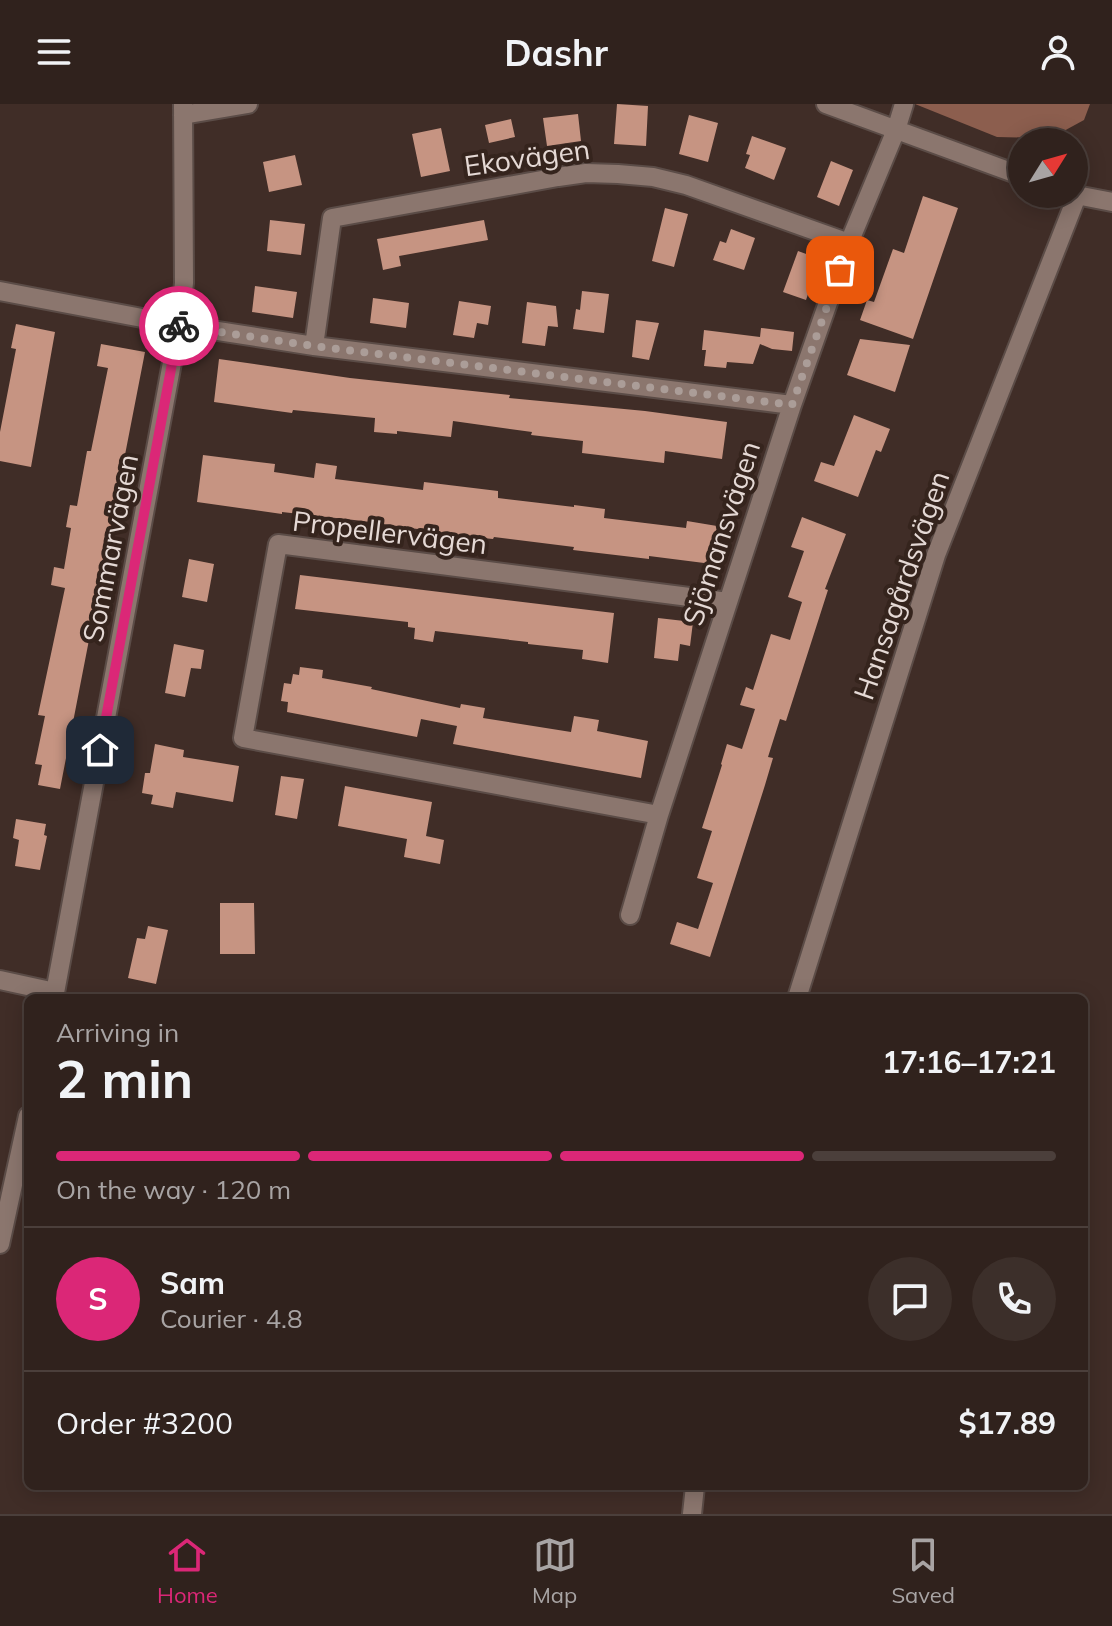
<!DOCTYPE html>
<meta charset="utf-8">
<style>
body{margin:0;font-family:Mulish,sans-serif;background:#3c2f2a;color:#f1f3f6;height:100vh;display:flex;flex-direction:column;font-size:30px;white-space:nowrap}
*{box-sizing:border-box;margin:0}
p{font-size:26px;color:#a8a4a4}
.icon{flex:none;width:44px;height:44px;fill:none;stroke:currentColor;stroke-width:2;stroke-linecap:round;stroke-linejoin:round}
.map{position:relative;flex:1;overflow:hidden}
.sheet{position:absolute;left:24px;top:890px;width:1064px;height:496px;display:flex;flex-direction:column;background:#30221d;border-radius:12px;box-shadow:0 4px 20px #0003,0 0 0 2px #4b3f3b}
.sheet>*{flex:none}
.needle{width:52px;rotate:53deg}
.tools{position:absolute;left:1008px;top:24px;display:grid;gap:16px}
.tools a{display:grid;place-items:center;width:80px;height:80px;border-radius:50%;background:#30221d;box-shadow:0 4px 20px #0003,0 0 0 2px #4b3f3b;font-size:40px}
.pin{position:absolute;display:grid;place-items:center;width:68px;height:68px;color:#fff;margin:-34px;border-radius:16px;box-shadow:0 4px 12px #0006}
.courier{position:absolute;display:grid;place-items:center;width:80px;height:80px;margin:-40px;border:6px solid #db2777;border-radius:50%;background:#fff;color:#222;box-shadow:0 2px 10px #0007}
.head em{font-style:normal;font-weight:700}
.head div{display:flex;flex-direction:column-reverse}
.head{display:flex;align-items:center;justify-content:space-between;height:136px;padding:0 32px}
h1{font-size:52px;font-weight:700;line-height:60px}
.bar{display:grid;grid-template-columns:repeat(4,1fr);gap:12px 8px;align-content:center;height:96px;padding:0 32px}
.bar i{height:10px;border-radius:6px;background:#4b3f3b}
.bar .active{background:#db2777}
.bar p{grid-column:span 4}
.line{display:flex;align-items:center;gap:20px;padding:0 32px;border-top:2px solid #4b3f3b}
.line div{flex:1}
.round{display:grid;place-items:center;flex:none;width:84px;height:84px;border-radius:42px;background:#3c2f2a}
header{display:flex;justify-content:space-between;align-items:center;height:104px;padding:0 32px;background:#30221d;font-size:36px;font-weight:700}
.tab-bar{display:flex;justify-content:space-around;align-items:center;height:112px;border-top:2px solid #4b3f3b;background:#30221d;font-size:22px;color:#a8a4a4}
.tab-bar a{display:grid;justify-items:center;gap:4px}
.tab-bar .active{color:#db2777}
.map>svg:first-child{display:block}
.forest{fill:#8c5e4e}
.building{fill:#c69482}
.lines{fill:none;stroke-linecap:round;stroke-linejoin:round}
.street-casing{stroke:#5b4c47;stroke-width:22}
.street{stroke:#8b766e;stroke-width:18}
.done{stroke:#ab9d98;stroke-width:8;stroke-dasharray:0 14.4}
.route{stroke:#db2777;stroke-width:10}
.labels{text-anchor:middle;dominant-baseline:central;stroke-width:8;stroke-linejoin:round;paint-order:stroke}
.street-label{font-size:28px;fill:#e5d9d5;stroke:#35241d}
</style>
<header><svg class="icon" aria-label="menu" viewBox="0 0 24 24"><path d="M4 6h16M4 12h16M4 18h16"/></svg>Dashr<svg class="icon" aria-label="person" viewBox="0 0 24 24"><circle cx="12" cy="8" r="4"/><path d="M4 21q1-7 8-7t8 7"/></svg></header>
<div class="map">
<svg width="1112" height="1410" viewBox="0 0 1112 1410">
<rect width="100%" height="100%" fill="#402d27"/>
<path class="forest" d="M915,0H1090L1084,16L1051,34L997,33Z"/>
<path class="building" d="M617,0L648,2L646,42L614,40Z
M578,10L581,37L547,42L543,14Z
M689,11L718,19L708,58L679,50Z
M511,15L515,33L489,39L485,21Z
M441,24L450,67L421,73L412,30Z
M752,32L786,44L774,76L745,64L750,51L746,50Z
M295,51L302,81L269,88L263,58Z
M831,57L853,66L839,102L817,93Z
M923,92L958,104L913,235L860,216L867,196L874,198L893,145L904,149Z
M665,104L688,110L674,163L652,157Z
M270,116L305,120L301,151L267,147Z
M484,116L488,136L399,152L401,162L383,166L377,135Z
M731,125L755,134L744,166L713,156L720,137L726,139Z
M798,147L820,155L806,196L783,188Z
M255,182L297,188L293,214L252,208Z
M582,187L609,190L604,229L573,225L576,205L580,206Z
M373,194L409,199L406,224L370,219Z
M459,197L491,202L488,221L477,219L474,234L453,231Z
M527,198L556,202L558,223L548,222L545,242L522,239Z
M636,216L659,219L649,256L632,253Z
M16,220L55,228L31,363L0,357V328L16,245L11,244Z
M761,224L794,228L792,247L772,245L760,240L753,260L727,258L726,264L704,262L706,246H702L704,226L760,233Z
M860,235L910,241L895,288L847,271Z
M101,240L145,248L60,685L38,681L42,661L35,660L45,612L38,611L65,484L51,481L54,463L64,465L71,424L66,423L70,401L77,402L87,347H91L108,264L97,262Z
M219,255L350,274L510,291L509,294L645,307L727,318L722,355L665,347L664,359L582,349L583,337L531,331L532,328L453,317L451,333L397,327V330L374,328L375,314L293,306L292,309L214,298Z
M854,311L890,325L881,348L876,346L858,393L814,377L821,358L834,362Z
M203,351L275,360L274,368L314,374L316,359L337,362L335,375L423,386L424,378L498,387V394L574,403V401L605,405L604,414L686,424L687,417L717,422L712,460L649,452V455L624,452L573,446L574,443L494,433L493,435L472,433L363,417L282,408V410L197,398Z
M802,413L846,430L825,485L828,486L786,617L780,615L768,653L773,654L765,681L710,853L670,840L677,818L698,825L713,779L697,774L712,727L702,724L722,661L721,660L727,640L742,645L755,605L740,601L746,583L753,586L771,530L790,536L802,498L788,493L804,447L791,443Z
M189,455L214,460L207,498L182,493Z
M300,471L614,509L608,559L582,555L583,546L528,540V538L435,527L433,538L414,535L415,524L408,523V518L295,505Z
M658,514L693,518L690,542L680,540L678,557L654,554Z
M174,540L204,546L201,565L191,564L185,593L165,589Z
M300,563L323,566L322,574L372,583L371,585L460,604L461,600L485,604L483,614L571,628L574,612L599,616L597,627L648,637L641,674L453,640L457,622L421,615L417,633L287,608L288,598L281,597L284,579L291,580L293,570L299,571Z
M155,640L184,646L183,653L239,662L233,698L176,688L173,704L151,700L153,691L142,689L145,669H150Z
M281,672L304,675L297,715L275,711Z
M345,682L432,698L426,732L444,736L440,760L404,753L407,735L338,722Z
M16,715L46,720L44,731L47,732L40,766L15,762L19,736L13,734Z
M220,799H254L255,850H220Z
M148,822L168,826L156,880L128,874L137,834L145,835Z"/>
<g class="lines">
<defs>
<path id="street" d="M826,0L1022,72
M183,11L248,0
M1071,90L1112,98
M0,187L179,221L314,242L792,301
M314,242L332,114L558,73L586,69L618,70L653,73L686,81L849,139
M659,711L243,634L278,440L728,498
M630,811L659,711L792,301L849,139L896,26L904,0
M0,876L55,888
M54,894L179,221L184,179L183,0
M797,894L936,451L1077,92
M0,1140L28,1012
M692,1410L695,1382"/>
</defs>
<use href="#street" class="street-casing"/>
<use href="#street" class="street"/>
</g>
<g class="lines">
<path class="done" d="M179,222L314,242L792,301L840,166"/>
<path class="route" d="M100,646L179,222"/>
</g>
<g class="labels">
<g class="street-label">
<text transform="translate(527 53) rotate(-8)">Ekovägen</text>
<text transform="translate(390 428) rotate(7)">Propellervägen</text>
<text transform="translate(721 429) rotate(-72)">Sjömansvägen</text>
<text transform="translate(110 444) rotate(-79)">Sommarvägen</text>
<text transform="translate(901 481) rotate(-71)">Hansagårdsvägen</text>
</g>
</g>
</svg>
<div class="tools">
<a><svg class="needle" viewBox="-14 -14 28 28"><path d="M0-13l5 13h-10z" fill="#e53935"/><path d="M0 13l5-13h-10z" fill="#a8a4a4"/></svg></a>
</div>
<div class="pin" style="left:840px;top:166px;background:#ea580c"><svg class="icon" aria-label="bag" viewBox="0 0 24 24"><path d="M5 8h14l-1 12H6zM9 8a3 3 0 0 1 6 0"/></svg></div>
<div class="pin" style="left:100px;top:646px;background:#1f2937"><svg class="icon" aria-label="home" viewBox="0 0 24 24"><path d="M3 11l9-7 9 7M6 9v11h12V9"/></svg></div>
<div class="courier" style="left:179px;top:222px"><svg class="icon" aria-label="bike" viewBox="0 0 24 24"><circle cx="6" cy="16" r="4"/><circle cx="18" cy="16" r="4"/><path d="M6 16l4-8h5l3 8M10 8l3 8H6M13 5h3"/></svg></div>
<section class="sheet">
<div class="head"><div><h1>2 min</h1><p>Arriving in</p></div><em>17:16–17:21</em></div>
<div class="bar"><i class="active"></i><i class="active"></i><i class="active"></i><i></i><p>On the way · 120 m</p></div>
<div class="line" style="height:144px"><b class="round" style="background:#db2777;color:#fff">S</b><div><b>Sam</b><p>Courier · 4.8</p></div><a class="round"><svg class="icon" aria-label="chat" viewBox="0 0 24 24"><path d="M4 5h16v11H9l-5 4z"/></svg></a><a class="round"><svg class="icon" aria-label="phone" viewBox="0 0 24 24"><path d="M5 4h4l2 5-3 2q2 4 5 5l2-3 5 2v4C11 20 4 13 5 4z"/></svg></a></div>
<div class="line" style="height:104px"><div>Order #3200</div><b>$17.89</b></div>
</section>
</div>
<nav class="tab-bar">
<a class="active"><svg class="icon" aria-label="home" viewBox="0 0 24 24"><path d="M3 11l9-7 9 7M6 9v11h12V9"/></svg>Home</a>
<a><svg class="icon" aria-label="map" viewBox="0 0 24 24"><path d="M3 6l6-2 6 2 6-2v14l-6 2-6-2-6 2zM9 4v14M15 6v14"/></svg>Map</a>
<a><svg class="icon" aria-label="saved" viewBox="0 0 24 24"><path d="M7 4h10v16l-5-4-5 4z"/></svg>Saved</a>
</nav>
